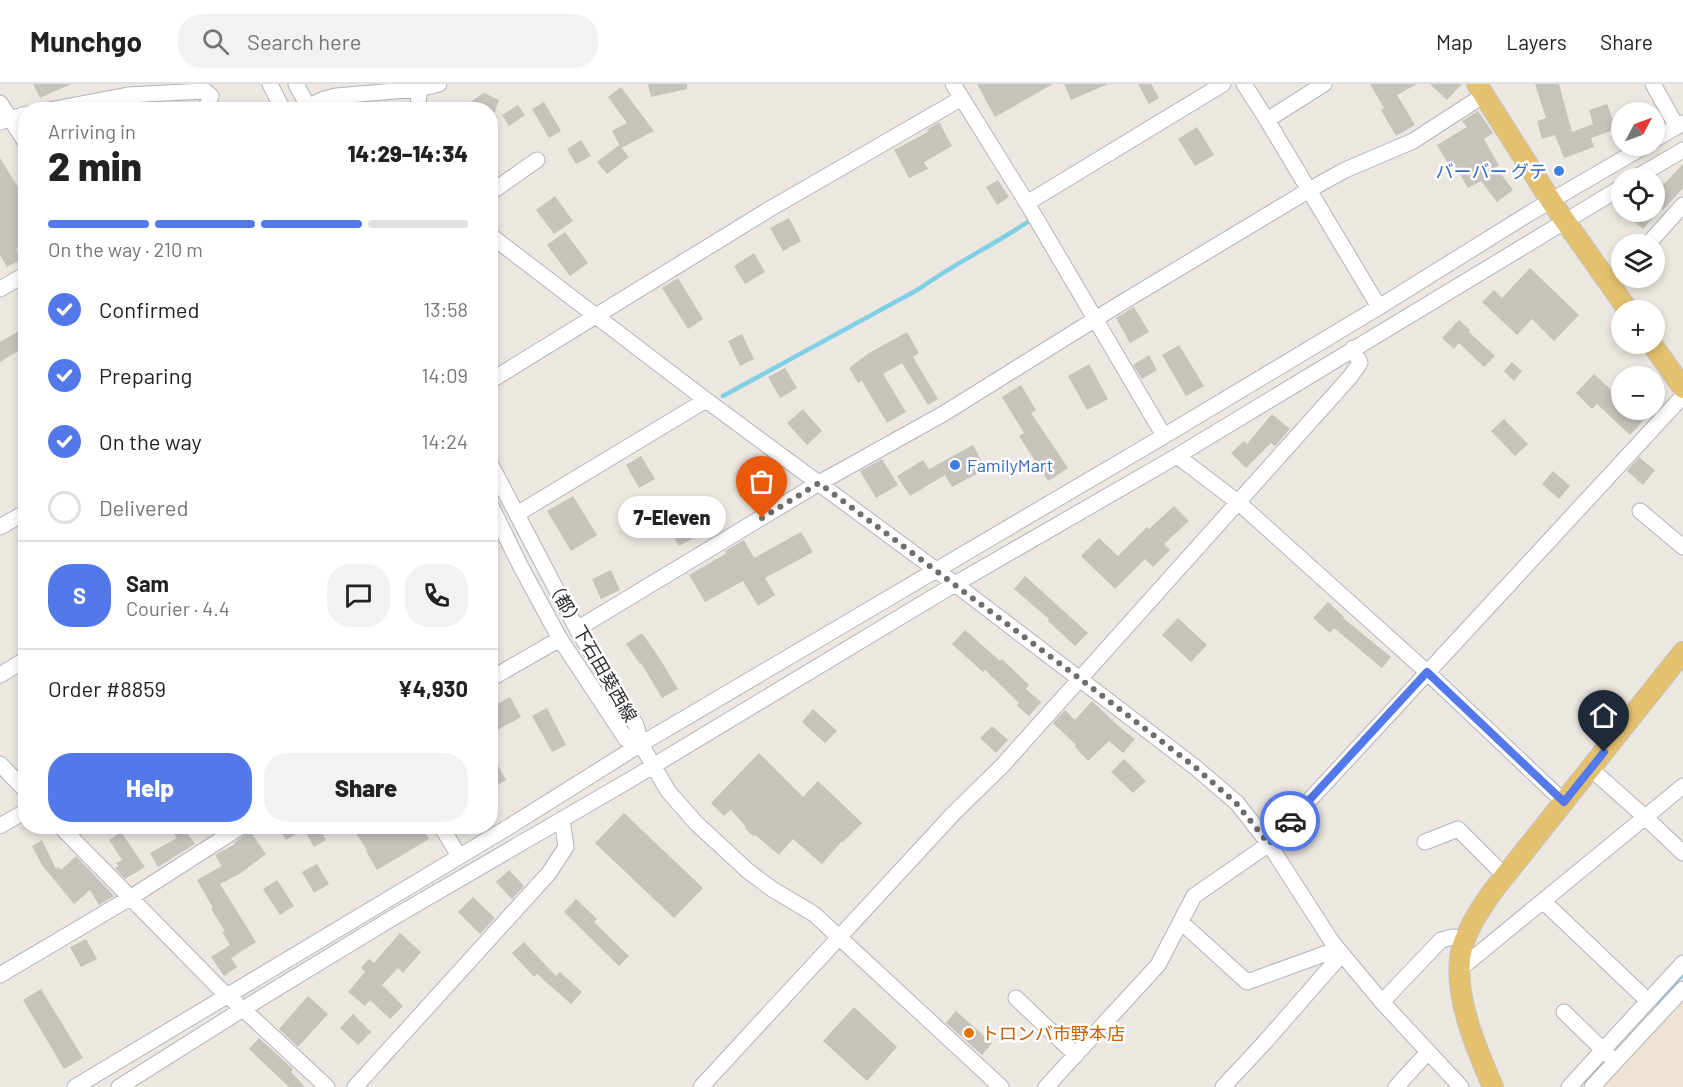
<!DOCTYPE html>
<meta charset="utf-8">
<style>
body{margin:0;font-family:Barlow,"Noto Sans JP",sans-serif;background:#f2f2f2;color:#222;height:100vh;display:flex;flex-direction:column;font-size:22px;white-space:nowrap}
*{box-sizing:border-box;margin:0}
p{font-size:20px;color:#767676}
.icon{flex:none;width:33px;height:33px;fill:none;stroke:currentColor;stroke-width:2;stroke-linecap:round;stroke-linejoin:round}
.map{position:relative;flex:1;overflow:hidden}
.details{position:absolute;left:18px;top:18px;width:480px;height:732px;display:flex;flex-direction:column;background:#fff;border-radius:24px;box-shadow:0 3px 9px #0003}
.details>*{flex:none}
.needle{width:39px;rotate:49deg}
.fabs{position:absolute;left:1611px;top:18px;display:grid;gap:12px}
.fabs a{display:grid;place-items:center;width:54px;height:54px;border-radius:50%;background:#fff;box-shadow:0 3px 9px #0003;font-size:30px}
.pin{position:absolute;display:grid;place-items:center;width:51px;height:51px;color:#fff;margin:-62px -26px;border-radius:50% 50% 50% 0;rotate:-45deg;box-shadow:0 0 6px #0007}
.pin .icon{rotate:45deg}
.courier{position:absolute;display:grid;place-items:center;width:60px;height:60px;margin:-30px;border:4px solid #5278e9;border-radius:50%;background:#fff;color:#222;box-shadow:0 2px 8px #0007}
.bubble{position:absolute;height:42px;border-radius:21px;background:#fff;box-shadow:0 3px 9px #0003;font-size:20px;font-weight:800;line-height:42px;text-align:center}
.overview em{font-style:normal;font-weight:800}
.overview div{display:flex;flex-direction:column-reverse}
.overview{display:flex;align-items:center;justify-content:space-between;height:102px;padding:0 30px}
h1{font-size:39px;font-weight:800;line-height:45px}
.bar{display:grid;grid-template-columns:repeat(4,1fr);gap:9px 6px;align-content:center;height:72px;padding:0 30px}
.bar i{height:8px;border-radius:4px;background:#e0e0e0}
.bar .selected{background:#5278e9}
.bar p{grid-column:span 4}
.line{display:flex;align-items:center;gap:15px;padding:0 30px;border-top:2px solid #e0e0e0}
.line div{flex:1}
.round{display:grid;place-items:center;flex:none;width:63px;height:63px;border-radius:24px;background:#f2f2f2}
ol{padding:0 30px;list-style:none}
li{display:flex;align-items:center;gap:18px;height:66px}
li p{margin-inline-start:auto}
li .icon{padding:6px;border-radius:50%;background:#5278e9;color:#fff;stroke-width:4}
li:last-child{color:#767676}
li i{width:33px;height:33px;border:3px solid #e0e0e0;border-radius:50%}
.button{display:flex;gap:12px;margin-top:auto;padding:12px 30px}
.button a{flex:1;height:69px;border-radius:24px;background:#5278e9;color:#fff;font-size:24px;font-weight:800;line-height:69px;text-align:center}
.button a+a{background:#f2f2f2;color:#222}
header{display:flex;align-items:center;gap:36px;box-sizing:border-box;height:84px;padding:0 30px;background:#fff;border-bottom:2px solid #e0e0e0}
header strong{font-size:28px}
nav{display:flex;gap:33px;margin-inline-start:auto;font-size:21px}
.search{width:420px;height:54px;background:#f2f2f2;display:flex;align-items:center;gap:15px;box-sizing:border-box;padding:0 21px;border-radius:24px;color:#767676;font-size:22px}
.map>svg:first-child{display:block}
.education{fill:#ede2d3}
.lines{fill:none;stroke-linecap:round;stroke-linejoin:round}
.stream{stroke:#7fd0e4;stroke-width:4.5}
.building{fill:#c6c2bc}
.minor-casing{stroke:#b1b4bc;stroke-width:17}
.major-casing{stroke:#c4c4c4;stroke-width:22}
.minor{stroke:#fff;stroke-width:15}
.major{stroke:#e4c16f;stroke-width:20}
.done{stroke:#706e6c;stroke-width:6;stroke-dasharray:0 10.8}
.route{stroke:#5278e9;stroke-width:8}
.shop-dot{fill:#3f7fe0;stroke:#fff;stroke-width:2}
.food-dot{fill:#e8710a;stroke:#fff;stroke-width:2}
.labels{text-anchor:middle;dominant-baseline:central;stroke-width:5;stroke-linejoin:round;paint-order:stroke}
.shop-label{font-size:18px;fill:#366cbe;stroke:#fff;text-anchor:end}
.street-label{font-size:18px;fill:#2d2d2d;stroke:#fff}
.food-label{font-size:18px;fill:#c56008;stroke:#fff;text-anchor:start}
</style>
<header>
<strong>Munchgo</strong>
<div class="search"><svg class="icon" aria-label="search" viewBox="0 0 24 24"><circle cx="10" cy="10" r="6"/><path d="M15 15l6 6"/></svg>Search here</div>
<nav><a>Map</a><a>Layers</a><a>Share</a></nav>
</header>
<div class="map">
<svg width="1683" height="1003" viewBox="0 0 1683 1003">
<rect width="100%" height="100%" fill="#ede7e1"/>
<path class="education" d="M1683,916V1003H1602Z"/>
<g class="lines">
<path class="stream" d="M723,312L919,205C955,179 996,160 1032,135
M1656,919L1683,890"/>
</g>
<path class="building" d="M33,0H71L40,14Z
M648,0H687V5L651,13Z
M977,0H1053L995,33Z
M1064,0H1108L1071,16Z
M1138,0H1151L1159,14L1149,20Z
M1370,0H1417L1397,11L1415,41L1396,52L1381,26L1384,24Z
M1430,0H1462L1447,16Z
M1535,0H1559L1572,48L1593,40L1589,26L1607,20L1616,45L1591,54L1594,63L1564,74L1555,51L1542,55L1537,37L1546,34Z
M621,3L654,47L621,64L612,47L627,39L608,13Z
M484,9L499,16L494,30L490,29V26H458Z
M544,18L561,47L549,54L532,25Z
M518,21L525,31L509,42L502,31Z
M1478,27L1493,49L1484,55L1499,82L1496,83L1513,106L1497,118L1481,97L1468,104L1455,82L1451,85L1437,61L1467,43L1462,37Z
M939,38L952,62L924,78L928,85L909,94L894,66L928,48L927,46Z
M1197,43L1214,71L1195,82L1178,55Z
M581,56L591,72L576,80L567,65Z
M619,61L629,73L607,90L597,78Z
M0,74L26,116V160L16,165L22,175L7,183L0,171Z
M1683,80V104L1663,126L1661,124L1643,145L1623,128H1654V94L1656,93L1664,100Z
M998,96L1009,113L997,121L986,103Z
M555,112L573,137L554,150L536,126Z
M789,134L801,157L783,167L770,144Z
M565,148L588,179L570,192L547,161Z
M754,169L765,188L745,200L734,182Z
M1530,184L1579,231L1554,257L1532,235L1517,251L1482,218L1494,206L1502,214Z
M678,194L703,235L688,245L662,204Z
M1134,223L1149,248L1130,259L1116,234Z
M1459,236L1470,246L1469,248L1495,272L1484,283L1459,259L1454,265L1442,254Z
M19,247L26,257V262L0,278V258Z
M907,248L919,269L913,273L938,315L928,321L902,279L883,290L906,328L887,339L862,297L858,299L849,284L869,269Z
M742,250L754,275L740,282L728,257Z
M1179,261L1204,302L1186,312L1162,271Z
M1149,271L1157,286L1142,295L1133,281Z
M1512,278L1522,287L1514,297L1504,287Z
M1089,280L1108,315L1087,326L1068,292Z
M785,284L797,304L780,314L768,293Z
M1594,290L1622,316V326H1653L1630,351L1597,320L1592,325L1576,309Z
M1021,301L1036,326L1031,329L1068,384L1048,397L1019,352L1024,349L1002,313Z
M803,325L822,347L807,361L787,339Z
M1272,330L1290,345L1275,362L1271,359L1246,384L1231,369L1244,357L1247,360Z
M1504,335L1528,360L1515,372L1491,347Z
M973,361L986,385L952,403L945,391L910,412L897,392L923,376L929,385Z
M641,372L655,395L639,404L626,381Z
M1639,373L1655,386L1643,401L1627,387Z
M882,375L898,401L876,414L860,387Z
M1553,387L1570,402L1559,415L1542,400Z
M573,412L597,451L571,467L547,427Z
M672,420L692,455L679,462L668,444L663,447L654,431Z
M1174,422L1189,437L1164,460L1170,466L1153,483L1145,475L1115,505L1081,472L1099,454L1118,472L1147,443L1149,445Z
M801,448L813,468L765,494L775,511L758,522L743,497L705,518L689,491L727,469L725,467L744,456L754,474Z
M611,486L620,506L601,515L592,495Z
M1025,492L1088,549L1075,562L1048,537L1049,535L1014,505Z
M1328,518L1344,533L1343,534L1391,573L1382,584L1334,544L1330,549L1313,534Z
M1178,534L1207,561L1191,578L1162,551Z
M965,546L1000,577L1002,575L1029,601L1026,605L1041,618L1029,632L1017,622L1019,619L985,586L983,588L952,560Z
M642,549L660,575L678,605L662,614L641,579L640,580L626,560Z
M510,613L521,633L490,650V624Z
M1092,617L1123,646L1135,655L1123,669L1109,657L1088,677L1075,663L1076,661L1053,639L1065,626L1075,636Z
M547,624L566,661L552,668L532,632Z
M813,625L837,647L825,659L802,638Z
M992,642L1008,656L996,669L980,654Z
M490,667L506,696L494,703L490,696Z
M759,669L803,713L818,697L862,739L843,758L842,757L822,780L793,755L779,771L755,751L753,752L745,744L746,743L731,726L724,732L711,719Z
M1124,675L1146,697L1133,709L1111,688Z
M624,729L703,804L674,834L595,759Z
M182,742L195,760L158,783L150,769L177,754L173,748Z
M277,742H319L326,756L314,763L304,745L286,756Z
M351,742H389L394,750L407,742H422L429,755L377,786L366,767L367,766Z
M250,747L266,770L241,789L220,800L256,858L231,874L237,883L224,892L211,873L230,861L222,848L225,847L211,825L213,824L197,796L222,782L215,771L235,760L234,759Z
M121,748L145,783L125,795L115,784L118,782L116,779L122,776L109,756Z
M42,756L56,785L58,783L61,786L76,772L114,812L99,821L90,806L74,820L42,781L32,762Z
M317,780L329,800L314,809L302,788Z
M509,786L524,802L512,815L496,798Z
M277,796L294,822L280,831L263,805Z
M473,813L495,834L480,850L458,828Z
M576,815L597,835L594,838L629,872L619,882L564,828Z
M400,849L421,868L403,889L398,884L382,901L403,922L390,935L370,916L365,922L348,908L365,888L361,884L369,875L374,879Z
M86,855L97,875L81,883L70,863Z
M524,858L556,892L560,888L582,908L571,920L537,890L534,893L512,869Z
M41,905L83,974L64,985L23,916Z
M308,912L328,930L298,963L279,945Z
M854,923L897,963L867,997L823,957Z
M956,927L992,959L982,971L946,939Z
M353,930L371,948L358,961L340,944Z
M259,954L293,985L291,988L305,1003H289L249,965Z"/>
<g class="lines">
<defs>
<path id="minor" d="M270,0L283,26
M296,0L310,26
M953,0L1027,119L1164,352
M1244,0L1267,36L1379,223
M1653,0L1677,43
M0,19L26,59
M49,26L128,11L205,7L211,12L206,23L202,26
M301,26L324,15L336,12L419,5L439,0
M418,26L419,5
M1267,36L1324,0
M0,38L26,30
M1654,56L1683,39
M1635,94L1683,66
M490,109L537,76
M1027,119L1223,0
M490,151L706,316L955,500L1195,683L1237,719L1269,760L1332,858L1382,918L1461,1003
M1648,160L1683,121
M1611,202L1622,190
M0,205L26,190
M490,297L768,126L962,14
M1177,372L1239,419L1427,588L1564,718
M490,379L577,545L636,641L641,660L668,707L696,739L748,787L772,805L814,830L1001,1003
M490,420L521,483L560,555L626,655L641,660
M1640,427L1683,463
M517,430L706,316
M0,443L26,428
M577,545L819,399L943,330L1118,221L1309,106L1345,86L1413,57L1484,11
M0,591L26,575
M490,595L560,555
M0,680L26,707
M1591,685L1645,733L1683,769
M0,742L26,727
M60,742L226,911L243,925L327,1003
M441,742L459,772
M1425,758L1458,745L1505,792
M1543,817L1648,917
M1181,838L1247,898L1338,865
M1460,885L1683,702
M0,891L130,814L242,742
M1016,914L1076,971
M1382,918L1441,856L1453,853L1465,855
M1564,928L1609,972
M75,1003L507,744L641,660L1164,352L1379,223L1530,129L1645,62
M119,1003L243,925L389,836L628,697L955,500L1177,372L1622,103
M355,1003L549,789L566,763L562,735
M701,1003L953,730L1002,682L1350,293L1360,279L1353,264
M1046,1003L1158,881L1194,812L1269,760L1683,312
M1223,1003L1265,958L1342,870
M1396,1003L1428,968
M1569,1003L1683,879
M1592,1003L1683,905"/>
<path id="major" d="M1477,0L1551,117L1628,226
M1652,260L1683,304
M1493,1003C1476,964 1451,906 1462,864C1469,841 1482,822 1496,803L1683,568"/>
</defs>
<use href="#minor" class="minor-casing"/>
<use href="#major" class="major-casing"/>
<use href="#minor" class="minor"/>
<use href="#major" class="major"/>
</g>
<g class="lines">
<path class="done" d="M762,434L819,399L1079,594L1195,683L1236,719L1269,760L1290,737"/>
<path class="route" d="M1290,737L1427,588L1564,718L1604,668"/>
</g>
<g class="shop-dot">
<circle cx="1559" cy="87" r="6"/>
<circle cx="955" cy="381" r="6"/>
</g>
<circle class="food-dot" cx="969" cy="949" r="6"/>
<g class="labels">
<g class="shop-label">
<text x="1547" y="87">バーバー グテ</text>
<text x="967" y="381" text-anchor="start">FamilyMart</text>
</g>
<g class="street-label">
<text transform="translate(592 566) rotate(60)">（都）下石田葵西線</text>
</g>
<g class="food-label">
<text x="981" y="949">トロンバ市野本店</text>
</g>
</g>
</svg>
<div class="fabs">
<a><svg class="needle" viewBox="-14 -14 28 28"><path d="M0-13l5 13h-10z" fill="#e53935"/><path d="M0 13l5-13h-10z" fill="#767676"/></svg></a>
<a><svg class="icon" aria-label="locate" viewBox="0 0 24 24"><circle cx="12" cy="12" r="6"/><path d="M12 2v4M12 18v4M2 12h4M18 12h4"/></svg></a>
<a><svg class="icon" aria-label="layers" viewBox="0 0 24 24"><path d="M12 4l9 5-9 5-9-5zM3 14l9 5 9-5"/></svg></a>
<a>+</a>
<a>−</a>
</div>
<div class="pin" style="left:762px;top:434px;background:#ea580c"><svg class="icon" aria-label="bag" viewBox="0 0 24 24"><path d="M5 8h14l-1 12H6zM9 8a3 3 0 0 1 6 0"/></svg></div>
<div class="pin" style="left:1604px;top:668px;background:#1f2937"><svg class="icon" aria-label="home" viewBox="0 0 24 24"><path d="M3 11l9-7 9 7M6 9v11h12V9"/></svg></div>
<div class="courier" style="left:1290px;top:737px"><svg class="icon" aria-label="car" viewBox="0 0 24 24"><path d="M5 17H2v-5l4-1 3-4h7l3 4 3 1v5h-3M9 17h6M6 11h13"/><circle cx="7" cy="17" r="2"/><circle cx="17" cy="17" r="2"/></svg></div>
<div class="bubble" style="left:618px;top:412px;width:108px">7-Eleven</div>
<section class="details">
<div class="overview"><div><h1>2 min</h1><p>Arriving in</p></div><em>14:29–14:34</em></div>
<div class="bar"><i class="selected"></i><i class="selected"></i><i class="selected"></i><i></i><p>On the way · 210 m</p></div>
<ol>
<li><svg class="icon" aria-label="check" viewBox="0 0 24 24"><path d="M5 12l5 5 9-10"/></svg>Confirmed<p>13:58</p></li>
<li><svg class="icon" aria-label="check" viewBox="0 0 24 24"><path d="M5 12l5 5 9-10"/></svg>Preparing<p>14:09</p></li>
<li><svg class="icon" aria-label="check" viewBox="0 0 24 24"><path d="M5 12l5 5 9-10"/></svg>On the way<p>14:24</p></li>
<li><i></i>Delivered</li>
</ol>
<div class="line" style="height:108px"><b class="round" style="background:#5278e9;color:#fff">S</b><div><b>Sam</b><p>Courier · 4.4</p></div><a class="round"><svg class="icon" aria-label="chat" viewBox="0 0 24 24"><path d="M4 5h16v11H9l-5 4z"/></svg></a><a class="round"><svg class="icon" aria-label="phone" viewBox="0 0 24 24"><path d="M5 4h4l2 5-3 2q2 4 5 5l2-3 5 2v4C11 20 4 13 5 4z"/></svg></a></div>
<div class="line" style="height:78px"><div>Order #8859</div><b>¥4,930</b></div>
<div class="button"><a>Help</a><a>Share</a></div>
</section>
</div>
